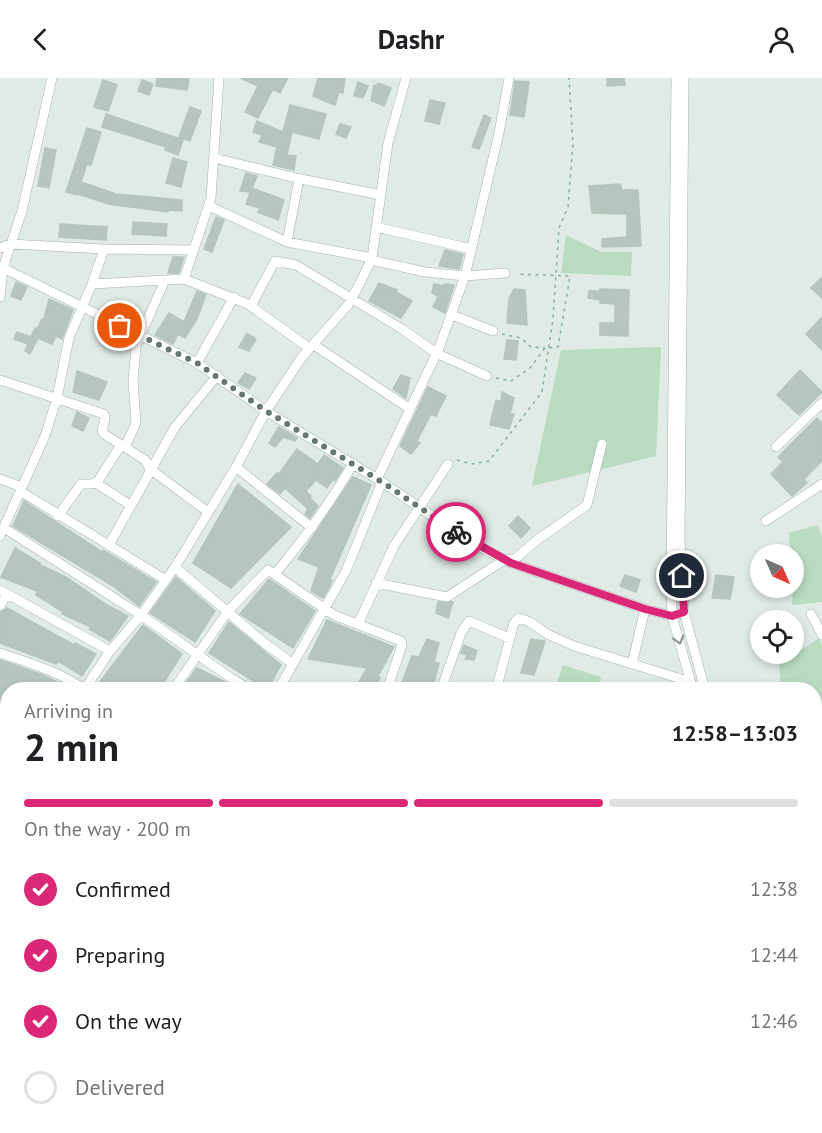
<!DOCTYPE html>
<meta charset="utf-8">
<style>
body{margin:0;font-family:"PT Sans",sans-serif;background:#f2f2f2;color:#202124;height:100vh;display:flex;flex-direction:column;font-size:22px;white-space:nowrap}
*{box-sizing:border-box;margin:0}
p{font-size:20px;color:#757577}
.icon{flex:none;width:33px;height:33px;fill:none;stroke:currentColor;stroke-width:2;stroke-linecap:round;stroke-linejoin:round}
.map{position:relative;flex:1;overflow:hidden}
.drawer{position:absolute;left:0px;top:604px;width:822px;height:452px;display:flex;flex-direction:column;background:#fff;border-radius:24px 24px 0 0;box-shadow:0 3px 9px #0003}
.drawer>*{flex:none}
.needle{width:39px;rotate:135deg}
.buttons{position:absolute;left:750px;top:466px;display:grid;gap:12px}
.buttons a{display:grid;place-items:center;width:54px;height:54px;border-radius:50%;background:#fff;box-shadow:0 3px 9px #0003;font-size:30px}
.pin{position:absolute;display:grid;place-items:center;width:51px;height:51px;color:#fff;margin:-26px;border:3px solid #fff;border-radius:50%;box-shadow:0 2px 6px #0007}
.courier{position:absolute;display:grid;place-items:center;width:60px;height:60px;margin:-30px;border:4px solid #db2777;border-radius:50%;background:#fff;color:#222;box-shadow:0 2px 8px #0007}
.headline em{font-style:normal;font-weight:700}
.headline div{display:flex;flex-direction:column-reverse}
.headline{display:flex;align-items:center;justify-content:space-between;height:102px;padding:0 24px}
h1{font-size:39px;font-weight:700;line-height:45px}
.bar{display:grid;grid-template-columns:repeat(4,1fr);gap:9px 6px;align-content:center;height:72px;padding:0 24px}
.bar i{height:8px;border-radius:4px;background:#e0e0e0}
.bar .selected{background:#db2777}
.bar p{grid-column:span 4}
ol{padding:0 24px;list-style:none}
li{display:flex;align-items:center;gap:18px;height:66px}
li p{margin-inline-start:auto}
li .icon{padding:6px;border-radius:50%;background:#db2777;color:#fff;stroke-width:4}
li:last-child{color:#757577}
li i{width:33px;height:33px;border:3px solid #e0e0e0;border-radius:50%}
header{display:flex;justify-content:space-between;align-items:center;height:78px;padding:0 24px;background:#fff;font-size:27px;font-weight:700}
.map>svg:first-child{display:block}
.green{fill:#b9dcc0}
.building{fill:#b6c6be;stroke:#b3c5bc;stroke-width:1.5}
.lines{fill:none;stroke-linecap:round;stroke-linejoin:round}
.minor-casing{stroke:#a3b3ad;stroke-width:10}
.path{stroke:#81af9d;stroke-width:1.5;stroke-dasharray:3 4.5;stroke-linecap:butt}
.minor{stroke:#fff;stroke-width:9}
.oneway{stroke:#909d99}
.done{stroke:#647972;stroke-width:6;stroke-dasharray:0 10.8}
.route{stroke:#db2777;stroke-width:8}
</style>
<header><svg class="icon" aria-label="back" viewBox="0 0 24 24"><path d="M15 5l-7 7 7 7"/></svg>Dashr<svg class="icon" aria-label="person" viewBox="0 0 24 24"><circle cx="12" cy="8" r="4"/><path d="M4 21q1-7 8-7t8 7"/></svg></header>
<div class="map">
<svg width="822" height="1055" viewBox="0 0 822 1055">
<rect width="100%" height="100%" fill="#e0ebe6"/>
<path class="green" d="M566,157L601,174H632L631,198L561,195Z
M661,269L656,378L532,408L561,272Z
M817,447L822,458V524L792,527L794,477H790L789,455Z
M819,560L822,567V641L815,642L814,612H781L779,587Z
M563,587L601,599L598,612H544L546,605H557Z"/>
<path class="building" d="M157,0H189L187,12L156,8Z
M240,0H288L280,15L273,11L258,40L245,34L258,8Z
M318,0H345L343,15L339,14L335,27L313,18Z
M607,0H624L625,7L607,8Z
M103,2L117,7L108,33L94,29Z
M142,2L153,6L149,17L138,13Z
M515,3L529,4L524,39L510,37Z
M358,4L368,8L363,20L354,18Z
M378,5L391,10L384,28L371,22L374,7L377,8Z
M430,22L445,25L439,46L425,43Z
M290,27L326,36L319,61L292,54L287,77L296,78L294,92L273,87L277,69L259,64L262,57L253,54L257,43L283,54Z
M190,29L201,33L190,63L179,59Z
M106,36L183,62L178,77L165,72L166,69L102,49Z
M484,37L491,40L479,71L472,69Z
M340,46L351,49L346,60L336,56Z
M87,50L101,54L91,87L87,86L81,104L116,116L182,122V133L168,132V134L108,126L78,116L77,117L66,114Z
M45,70L56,72L49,110L38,108Z
M173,80L187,84L181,109L166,105Z
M246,95L257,98L252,110L284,122L278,142L258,134L260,130L246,126L251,112L250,114L240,113Z
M620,106L622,112H638L641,168L602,169V161L627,159V136L592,135L589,108Z
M216,139L224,142L212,174L204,171Z
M133,144L167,146L166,158L132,156Z
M60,146L107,149L106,162L59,159Z
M445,172L463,176L459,191L439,188Z
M173,179H184L179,195H168Z
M822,199V220L811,210Z
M16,204L27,209L21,222L11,218Z
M379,205L397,212L396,214L412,223L401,240L369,223Z
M434,206L444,208V206L454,207L445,235L433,229L438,218L432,215Z
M514,211L525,212L527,247L507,245L509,221Z
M600,211L629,212L628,258L600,257V245H615V226L600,225V222L588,220L589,213H600Z
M197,213L206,217L197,241L185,260L178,256L173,266L155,257L169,235L184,244Z
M49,221L73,232L62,261L56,258L52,266L38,260L30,276L25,273L28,266L14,261L17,254L31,259L35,250L37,251L42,241H44Z
M822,239V272L806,256Z
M247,255L256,261L249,273L239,269Z
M507,262L518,263L516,282L504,281Z
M800,292L822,314L799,337L777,317Z
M77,293L107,304L99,322L73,314Z
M245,295L256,300L249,311L238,305Z
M401,297L410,300L406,320L393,311Z
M428,309L446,318L436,338L431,336L417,363L420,365L411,376L400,368Z
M502,314L514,320L510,336H514L509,351L490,347L496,322L501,324Z
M77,334L89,340L83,353L72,348Z
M817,340L822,346V383L804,401L807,405L792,418L771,396L783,384L778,379Z
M279,349L297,360L295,363L283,359L275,369L269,365Z
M297,371L318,386L324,377L343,390L335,403L333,401L327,410L316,402L306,413L311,418L309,419L318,428L310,440L305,436L308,431L285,410L280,416L267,406L277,395L278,397Z
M353,399L371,407L330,501L332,502L330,508L323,520L311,513L319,489L298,481Z
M238,406L291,449L231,510L193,485Z
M24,423L102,474L103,472L156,504L139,528L113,508L13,448Z
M518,438L530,450L521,460L509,448Z
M15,470L40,485V487L66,499L107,527L128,538L110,563L89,551L91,549L62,536L63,534L36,517L37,513L1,499Z
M625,497L640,502L636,514L620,508Z
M716,497L734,499L730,521L712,520Z
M176,499L215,533L195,564L150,535Z
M269,501L315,533L293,570L240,536Z
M438,524H453L448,540L436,535Z
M7,530L74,567L75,565L96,576L82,598L58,583L56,586L0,565V535Z
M327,542L394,569L378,598L380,599L376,611L359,604L367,590L308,581Z
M229,544L281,587L267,612L209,575Z
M143,547L182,576L159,612H101L96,609Z
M427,561L439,565L434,584L439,585L432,612H399L412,578L419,579Z
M531,561L545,563L534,597L521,595Z
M464,567L477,573L474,582L465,581L467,577L461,575Z
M0,582L43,597L73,612H8V649L3,661L0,660Z
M197,590L227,605L238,612H181Z
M0,675L8,678V736L0,732Z
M4,749L8,750V769L0,781V756Z
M8,795V830L0,826V801Z
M0,845L7,849L8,865V885L0,894Z
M8,916V940L0,953V930Z
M0,1045L27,1053V1055L0,1054Z"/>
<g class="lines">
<defs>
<path id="minor" d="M676,0L671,509L672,538L693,612
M684,0L680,462L684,534L705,612
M214,80L296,100L381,117
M209,128L287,164L372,180
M376,149L472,171
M287,164L299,101
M0,170L10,166L104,171L194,172
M371,182L425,194L465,198L505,195
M3,190L197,285L266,333L382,404L469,463L511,485L645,531L672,538L684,534
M184,201L211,120L219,0
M92,206L184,201L248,226L309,270
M0,219L3,190L22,133L52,0
M251,228L275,183L296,187L402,251L436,275L487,298
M452,237L493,253
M314,267L410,331
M197,285L234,219
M0,302L104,336L105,340L102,353L104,356L145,382L150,391L208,434
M125,369L136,345L133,303L136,268L165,202
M776,369L822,325
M236,389L312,450
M0,401L22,409
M377,401L439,270L465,198L499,55L509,0
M96,405L130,427
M20,413L166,502
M58,438L81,406H92L98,403L121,367
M766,443L822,406
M4,450L141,537L231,600L251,612
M0,458L45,358L57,320L69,260L92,206L104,171
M109,467L175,349L217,298
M175,489L263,564L293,586
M275,496C304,461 330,425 353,386
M376,505L447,519L504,482L515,481L537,462L587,427L602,366
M0,512L110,573
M0,528L7,516
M811,536L822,557
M358,546L394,468L448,386
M0,575C29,585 59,593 85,612
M632,586L645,531
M84,612L110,573L141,537L175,489L236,389L266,333L302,279L348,227L360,205L372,180L388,65L406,0
M173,612L228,533L268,492L334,537L401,563L402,567L387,612
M278,612L346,493L382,404
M441,612L461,555L469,543L509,560
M496,612L514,545L519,540L530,544L547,556L574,568L691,604
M0,667L8,671
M814,697L822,695
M0,740L8,743
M0,794L8,781
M0,833L8,839
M0,908L8,893
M814,926L822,924
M0,963L8,967
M0,1011L8,1015
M0,1031L8,1028
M253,1048L255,1055
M444,1048L445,1055
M747,1048V1055
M755,1048L756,1055
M57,1055L59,1048"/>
</defs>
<use href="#minor" class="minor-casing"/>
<path class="path" d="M502,256L521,260L531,269L545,270
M496,300L511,303L530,290L545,270L558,269L570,198L516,196
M457,382L472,386L489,383L542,314L553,241L559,150L568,129L573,66L569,0"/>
<use href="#minor" class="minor"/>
</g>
<defs><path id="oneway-chevron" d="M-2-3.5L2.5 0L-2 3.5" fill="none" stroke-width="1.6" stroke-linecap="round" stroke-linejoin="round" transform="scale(1.5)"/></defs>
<use class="oneway" href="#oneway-chevron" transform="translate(679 562) rotate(74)"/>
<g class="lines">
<path class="done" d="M120,248L197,285L266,333L382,404L456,454"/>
<path class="route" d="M456,454L511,485L645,531L672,538L684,534L682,498"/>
</g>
</svg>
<div class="buttons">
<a><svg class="needle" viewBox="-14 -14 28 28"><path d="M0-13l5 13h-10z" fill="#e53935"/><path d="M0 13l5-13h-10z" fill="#757577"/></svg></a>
<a><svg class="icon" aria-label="locate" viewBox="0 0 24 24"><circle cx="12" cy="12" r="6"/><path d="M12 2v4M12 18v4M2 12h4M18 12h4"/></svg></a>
</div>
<div class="pin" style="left:120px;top:248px;background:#ea580c"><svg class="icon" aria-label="bag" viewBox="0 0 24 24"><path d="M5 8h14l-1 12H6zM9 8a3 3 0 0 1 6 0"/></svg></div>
<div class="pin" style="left:682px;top:498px;background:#1f2937"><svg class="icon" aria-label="home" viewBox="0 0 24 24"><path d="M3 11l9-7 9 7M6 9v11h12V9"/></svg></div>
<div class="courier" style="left:456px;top:454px"><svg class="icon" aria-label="bike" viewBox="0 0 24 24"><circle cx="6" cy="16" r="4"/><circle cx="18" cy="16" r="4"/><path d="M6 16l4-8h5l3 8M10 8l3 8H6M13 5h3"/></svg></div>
<section class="drawer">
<div class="headline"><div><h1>2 min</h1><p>Arriving in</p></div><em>12:58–13:03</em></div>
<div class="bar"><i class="selected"></i><i class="selected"></i><i class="selected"></i><i></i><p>On the way · 200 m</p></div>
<ol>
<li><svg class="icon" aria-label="check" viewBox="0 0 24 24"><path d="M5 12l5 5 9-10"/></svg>Confirmed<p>12:38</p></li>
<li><svg class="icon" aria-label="check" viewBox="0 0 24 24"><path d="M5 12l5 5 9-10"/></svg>Preparing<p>12:44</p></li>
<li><svg class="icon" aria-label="check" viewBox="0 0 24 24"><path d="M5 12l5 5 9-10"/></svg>On the way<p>12:46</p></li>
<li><i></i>Delivered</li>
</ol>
</section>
</div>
